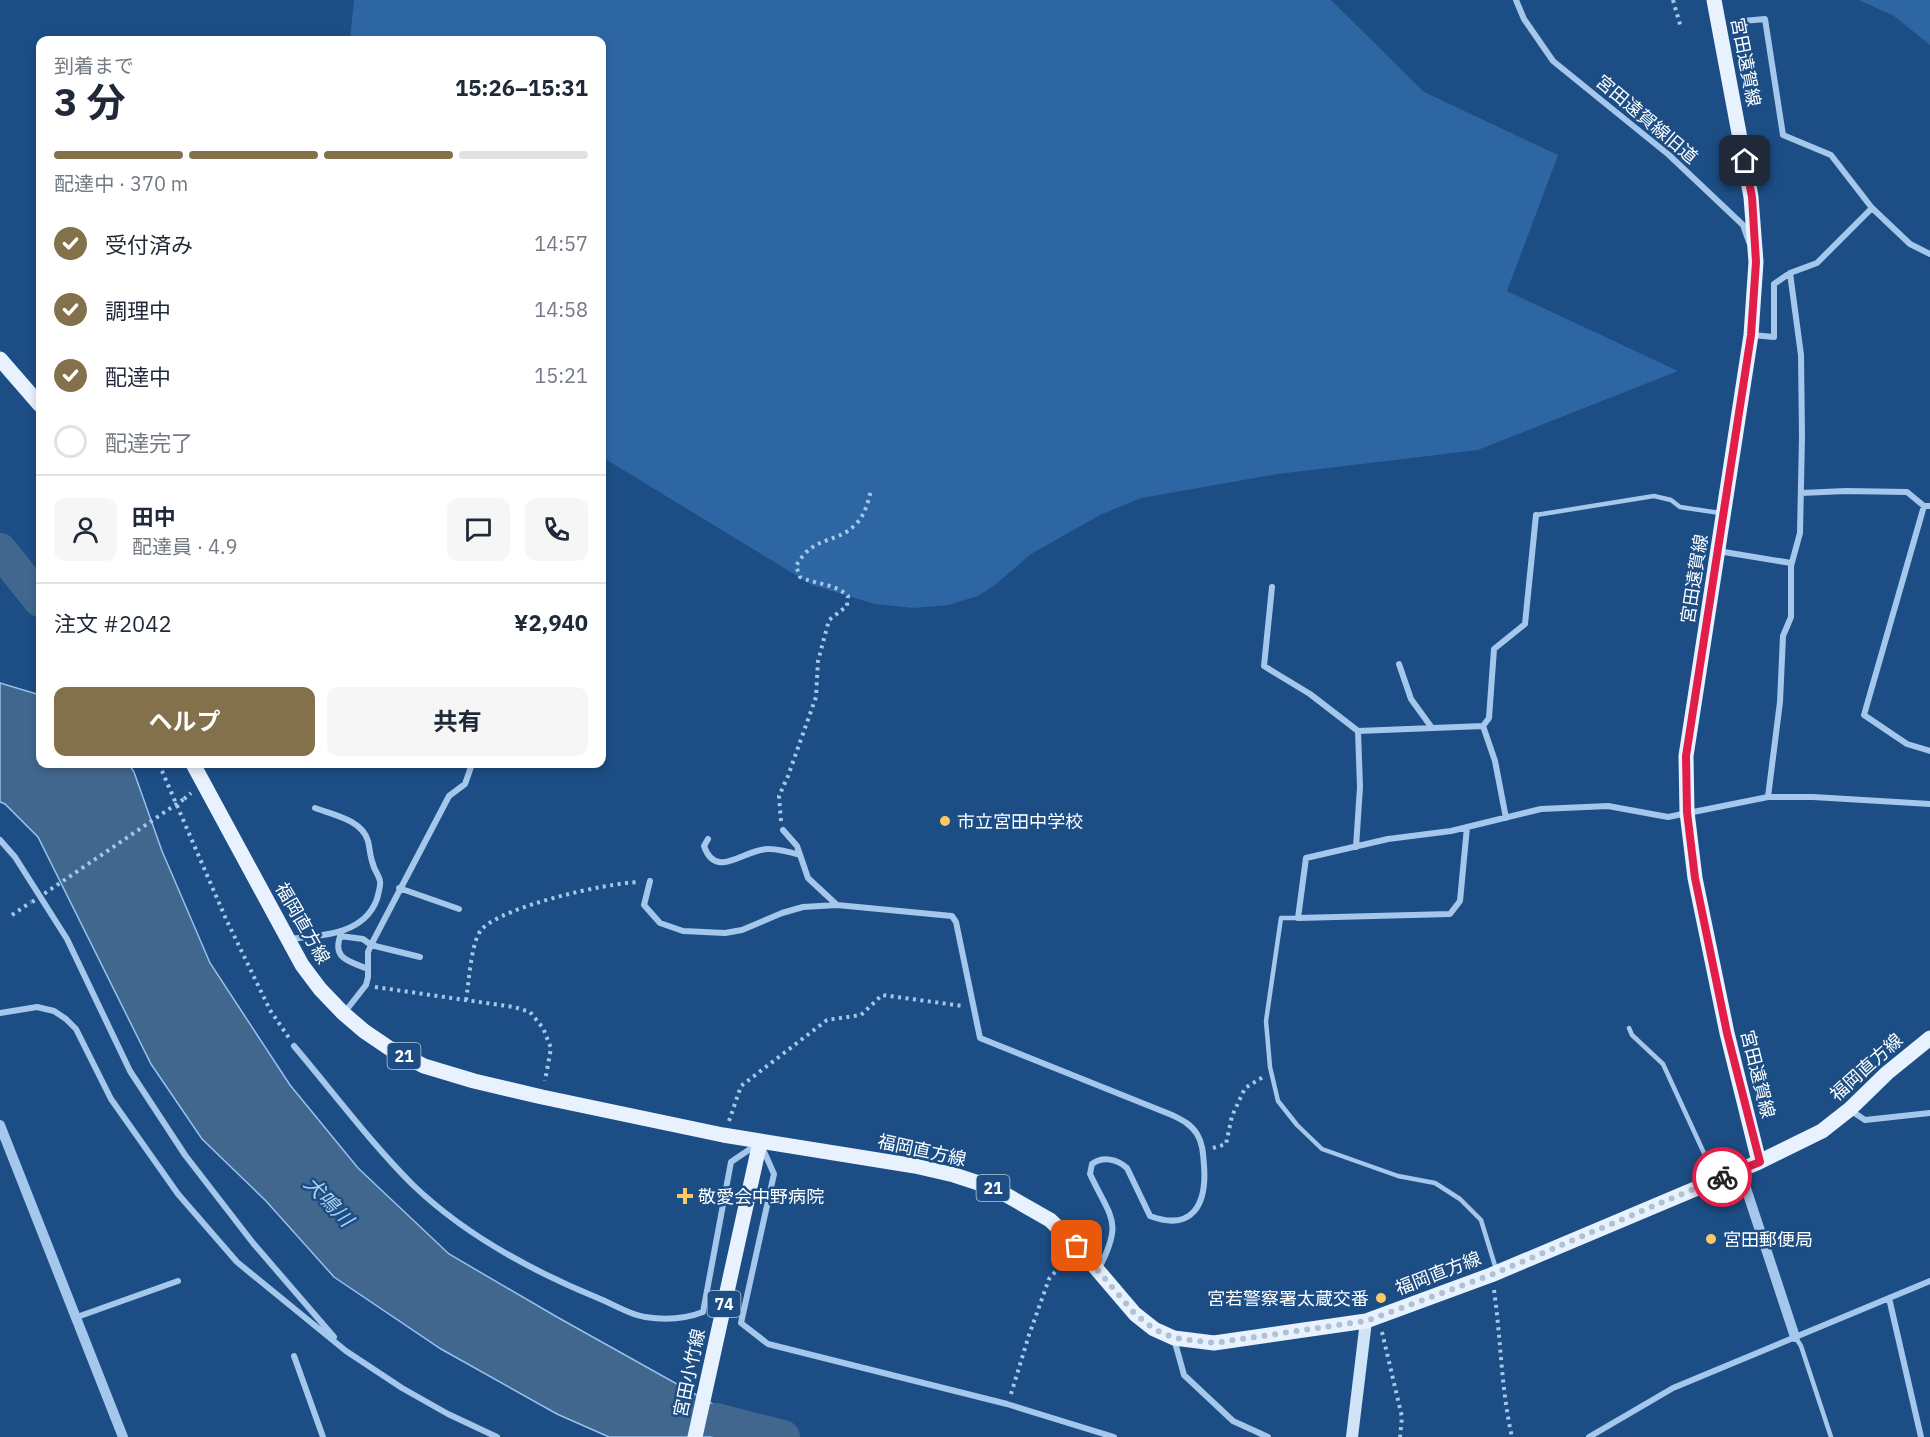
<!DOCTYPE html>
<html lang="ja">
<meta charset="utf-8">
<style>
body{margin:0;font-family:"IBM Plex Sans","Noto Sans JP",sans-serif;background:#f6f6f7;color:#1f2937;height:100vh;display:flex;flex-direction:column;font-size:22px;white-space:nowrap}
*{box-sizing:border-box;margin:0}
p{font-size:20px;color:#747a83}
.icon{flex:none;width:33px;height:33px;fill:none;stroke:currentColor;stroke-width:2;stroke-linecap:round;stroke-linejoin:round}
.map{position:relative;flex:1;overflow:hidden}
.details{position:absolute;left:36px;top:36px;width:570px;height:732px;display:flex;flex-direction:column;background:#fff;border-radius:12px;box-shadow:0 3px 9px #0003}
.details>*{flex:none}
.pin{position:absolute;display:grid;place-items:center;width:51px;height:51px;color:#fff;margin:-26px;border-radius:12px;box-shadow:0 3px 9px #0006}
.courier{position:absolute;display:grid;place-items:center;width:60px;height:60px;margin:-30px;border:4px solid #e11d48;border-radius:50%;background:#fff;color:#222;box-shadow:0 2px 8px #0007}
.headline em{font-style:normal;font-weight:700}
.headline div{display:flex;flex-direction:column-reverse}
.headline{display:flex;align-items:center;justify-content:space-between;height:102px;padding:0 18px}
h1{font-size:39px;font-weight:700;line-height:45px}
.bar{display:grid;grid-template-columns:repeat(4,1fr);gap:9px 6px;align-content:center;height:72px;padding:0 18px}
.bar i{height:8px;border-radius:4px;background:#e0e1e3}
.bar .current{background:#82714a}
.bar p{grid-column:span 4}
.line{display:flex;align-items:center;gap:15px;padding:0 18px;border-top:2px solid #e0e1e3}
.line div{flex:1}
.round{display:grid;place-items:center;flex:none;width:63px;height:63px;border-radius:12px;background:#f6f6f7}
ol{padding:0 18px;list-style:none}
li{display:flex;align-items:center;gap:18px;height:66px}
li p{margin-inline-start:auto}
li .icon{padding:6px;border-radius:50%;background:#82714a;color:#fff;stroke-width:4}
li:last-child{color:#747a83}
li i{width:33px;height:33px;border:3px solid #e0e1e3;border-radius:50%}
.cta{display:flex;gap:12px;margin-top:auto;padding:12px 18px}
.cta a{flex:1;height:69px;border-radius:12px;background:#82714a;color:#fff;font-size:24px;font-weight:700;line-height:69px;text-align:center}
.cta a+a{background:#f6f6f7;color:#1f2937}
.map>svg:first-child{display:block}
.green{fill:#2d66a2}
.water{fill:#42678f;stroke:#97c2ed;stroke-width:1.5}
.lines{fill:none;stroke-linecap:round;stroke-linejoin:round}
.river{stroke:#42678f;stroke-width:34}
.path{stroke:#a4c7eb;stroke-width:4;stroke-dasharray:3 4.5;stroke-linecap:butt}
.service{stroke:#a4c7eb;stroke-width:4.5}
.minor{stroke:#a4c7eb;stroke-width:6}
.tertiary{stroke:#a4c7eb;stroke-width:10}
.secondary{stroke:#d0e3f8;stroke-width:12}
.primary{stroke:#e8f2fe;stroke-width:15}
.path-bridge{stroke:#a4c7eb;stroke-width:4;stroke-dasharray:3 4.5;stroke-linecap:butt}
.done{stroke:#b0c1d4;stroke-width:6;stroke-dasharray:0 10.8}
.route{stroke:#e11d48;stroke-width:8}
.poi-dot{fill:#fbc962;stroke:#1c4e85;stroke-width:2}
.labels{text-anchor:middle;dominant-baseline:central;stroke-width:5;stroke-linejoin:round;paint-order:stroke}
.shield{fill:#1c4e85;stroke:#bbcada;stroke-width:1.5}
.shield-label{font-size:16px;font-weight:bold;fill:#fff}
.street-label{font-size:18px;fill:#fff;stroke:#1c4e85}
.poi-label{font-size:18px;fill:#fff;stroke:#1c4e85;text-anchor:start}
.water-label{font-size:20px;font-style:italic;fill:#afd1f2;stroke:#1c4e85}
</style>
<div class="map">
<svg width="1930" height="1437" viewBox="0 0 1930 1437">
<rect width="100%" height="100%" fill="#1c4e85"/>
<path class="green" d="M354,0H1331L1424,92L1558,155L1507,291L1678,371L1478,450L1278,474L1141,498L1100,515L1031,554L996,584L978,596L948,605L914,608L875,604L812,585L602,457V40H350Z
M1859,0H1930V45L1894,16Z"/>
<path class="water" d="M0,683L40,695V764H129L134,772L162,851L210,963L290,1085L358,1168L449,1254L557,1317L772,1437H609L557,1414L441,1349L334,1277L266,1201L202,1139L151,1064L38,837L5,804L0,802Z"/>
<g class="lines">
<path class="river" d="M0,550L40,600
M716,1420L783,1437"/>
<path class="path" d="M1673,0L1681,28
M159,764L226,919L270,1010L289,1038
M184,799L191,793
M781,821L779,796L788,776L816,697L818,661L829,620L847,606L848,596C834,583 817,585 800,577L796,566C814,534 836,545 856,524C865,515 868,502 871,490
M12,915L31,902
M375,987L514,1007L530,1012L543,1028L551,1048L545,1081
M466,1000C469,983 471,940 482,929C504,906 606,883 639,882
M729,1121L741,1086L827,1020L861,1015L882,995L963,1006
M1213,1148L1226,1144L1232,1116L1245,1088L1263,1077
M1494,1290C1501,1339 1501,1389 1512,1437
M1382,1332L1402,1417L1400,1437
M1011,1394L1029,1335L1049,1279L1067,1258"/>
<path class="service" d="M1536,515L1654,496L1671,500L1680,507L1720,513
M1298,918H1281L1266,1021L1270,1067L1278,1101L1297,1125L1322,1149L1398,1176L1435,1183L1460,1199L1481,1220L1496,1269
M1629,1028L1632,1035L1663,1064L1715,1177
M1796,1338L1801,1346L1831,1437"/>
<path class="minor" d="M1516,0L1524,19L1553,61L1669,155L1743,225L1749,242
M1743,21L1765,19L1783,135L1831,155L1872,208
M1790,273L1801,355L1802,436L1800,533L1791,566
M1752,335L1774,337V284L1790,273L1817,263L1872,208L1910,244L1930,254
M1801,493L1846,491L1907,492L1924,506
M1930,506H1924L1864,715L1907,744L1930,751
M1718,551L1791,563V617L1783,636L1780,702L1768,797
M1272,587L1264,666L1310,694L1358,731
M1399,664L1411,699L1432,728
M1483,726L1489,718L1494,649L1525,624L1536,515
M1467,827L1460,901L1450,914L1298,918L1306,858L1388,839L1451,831L1541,809L1608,806L1668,817L1768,797H1813L1930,804
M783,830L797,846L808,878L837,905L952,916L956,922L980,1038L1172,1115C1182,1120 1191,1124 1197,1134C1203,1144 1203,1154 1204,1165C1207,1204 1193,1232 1150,1216L1127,1168C1117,1159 1103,1156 1092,1164L1090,1174C1111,1219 1124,1221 1098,1270
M708,839L704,846C716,881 744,849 768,849C778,849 790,852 800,855
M0,840L15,857L67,939L130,1071L185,1155L253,1243L334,1337
M1356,847L1360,787L1358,731L1483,726L1495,761L1506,818
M650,881L644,905L660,923L683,931L725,933L742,930L782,913L803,907L837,905
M399,888L459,909
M341,934C331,959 349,961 368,969
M340,936L363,939L371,945L420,957
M289,939C321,936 364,935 377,899C378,894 381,886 380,881C379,875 374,870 373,864C370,857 370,849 368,841C362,820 334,815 315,808
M0,1013L37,1007L54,1011L66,1019L76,1029L111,1099L178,1194L237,1262L346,1351L402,1388L448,1414L497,1437
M344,1013L366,985L368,977V952L371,945L449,796L465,784L472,764
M294,1046C333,1092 370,1142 413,1185C465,1235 532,1271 598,1298C613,1304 630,1315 645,1317C664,1320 685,1319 703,1312L731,1162L756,1145
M1850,1110L1865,1120L1930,1113
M762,1147L774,1174L741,1323L768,1344L1007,1404L1114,1437
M1889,1298L1921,1437
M77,1317L178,1281
M1174,1339L1184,1375L1233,1421L1268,1437
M294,1356L323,1437
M1589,1437L1673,1388L1930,1281"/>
<path class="tertiary" d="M0,1125L123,1437
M1740,1170L1795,1337"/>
<path class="secondary" d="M1352,1437L1366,1321"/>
<path class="primary" d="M1714,0L1751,197L1756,262L1751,335L1686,756L1687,812L1695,878L1727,1033L1759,1162
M0,359L40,405
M193,764L302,965L320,989L343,1013L364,1031L389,1048L424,1066L474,1081L542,1097L723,1135L915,1166L954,1175L994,1188L1050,1220L1077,1246L1135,1314L1154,1329L1174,1338L1214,1343L1366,1321L1491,1275L1759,1162L1822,1131L1850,1109L1887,1073L1930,1038
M695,1437L760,1142"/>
<path class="path-bridge" d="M32,902L184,799"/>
</g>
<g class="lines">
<path class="done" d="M1077,1246L1135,1314L1154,1329L1174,1338L1214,1343L1366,1321L1491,1275L1722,1177"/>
<path class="route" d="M1722,1177L1760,1162L1727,1033L1695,878L1687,812L1686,756L1751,335L1756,262L1752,197L1745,161"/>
</g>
<g class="poi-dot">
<circle cx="945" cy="821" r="6"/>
<path d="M682 1187h6v6h6v6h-6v6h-6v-6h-6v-6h6z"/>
<circle cx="1711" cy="1239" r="6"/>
<circle cx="1381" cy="1298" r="6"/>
</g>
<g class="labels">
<g class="shield">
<rect x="387.5" y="1043" width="33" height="26" rx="4.5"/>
<rect x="976.5" y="1175" width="33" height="26" rx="4.5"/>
<rect x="707.5" y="1291" width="33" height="26" rx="4.5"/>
</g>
<g class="shield-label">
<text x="404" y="1056">21</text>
<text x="993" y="1188">21</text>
<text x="724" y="1304">74</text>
</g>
<g class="street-label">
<text transform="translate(1746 62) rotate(79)">宮田遠賀線</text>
<text transform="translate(1647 119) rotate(40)">宮田遠賀線旧道</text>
<text transform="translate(1694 579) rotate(-81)">宮田遠賀線</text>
<text transform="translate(303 923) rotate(60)">福岡直方線</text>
<text transform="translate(1866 1067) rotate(-42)">福岡直方線</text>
<text transform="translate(1758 1074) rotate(76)">宮田遠賀線</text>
<text transform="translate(922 1150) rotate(12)">福岡直方線</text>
<text transform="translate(1438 1273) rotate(-21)">福岡直方線</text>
<text transform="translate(689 1373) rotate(-78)">宮田小竹線</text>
</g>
<g class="poi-label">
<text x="957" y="821">市立宮田中学校</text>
<text x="698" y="1196">敬愛会中野病院</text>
<text x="1723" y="1239">宮田郵便局</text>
<text x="1369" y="1298" text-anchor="end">宮若警察署太蔵交番</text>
</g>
<g class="water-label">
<text transform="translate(329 1201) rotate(46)">犬鳴川</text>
</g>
</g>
</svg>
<div class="pin" style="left:1077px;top:1246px;background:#ea580c"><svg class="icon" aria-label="bag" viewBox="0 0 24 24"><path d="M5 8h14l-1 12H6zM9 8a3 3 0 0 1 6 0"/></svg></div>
<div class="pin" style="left:1745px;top:161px;background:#1f2937"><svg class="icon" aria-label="home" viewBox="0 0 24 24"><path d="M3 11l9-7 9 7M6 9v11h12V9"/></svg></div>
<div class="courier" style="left:1722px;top:1177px"><svg class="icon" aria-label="bike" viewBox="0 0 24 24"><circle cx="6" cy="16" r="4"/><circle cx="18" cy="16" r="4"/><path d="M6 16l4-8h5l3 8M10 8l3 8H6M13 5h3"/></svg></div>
<section class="details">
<div class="headline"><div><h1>3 分</h1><p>到着まで</p></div><em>15:26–15:31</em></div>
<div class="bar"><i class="current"></i><i class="current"></i><i class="current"></i><i></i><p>配達中 · 370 m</p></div>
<ol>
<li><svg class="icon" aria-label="check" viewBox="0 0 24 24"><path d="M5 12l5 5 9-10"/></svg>受付済み<p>14:57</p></li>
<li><svg class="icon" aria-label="check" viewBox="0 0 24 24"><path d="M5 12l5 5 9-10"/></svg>調理中<p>14:58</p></li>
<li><svg class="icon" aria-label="check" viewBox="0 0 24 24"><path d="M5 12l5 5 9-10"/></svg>配達中<p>15:21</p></li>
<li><i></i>配達完了</li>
</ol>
<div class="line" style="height:108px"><a class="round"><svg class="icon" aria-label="person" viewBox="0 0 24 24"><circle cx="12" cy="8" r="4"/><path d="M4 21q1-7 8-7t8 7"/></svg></a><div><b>田中</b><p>配達員 · 4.9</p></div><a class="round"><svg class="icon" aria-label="chat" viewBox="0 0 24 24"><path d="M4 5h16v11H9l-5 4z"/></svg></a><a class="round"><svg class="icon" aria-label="phone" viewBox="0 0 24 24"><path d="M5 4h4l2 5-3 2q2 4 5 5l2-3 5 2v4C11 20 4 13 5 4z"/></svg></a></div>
<div class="line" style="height:78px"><div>注文 #2042</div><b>¥2,940</b></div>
<div class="cta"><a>ヘルプ</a><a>共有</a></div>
</section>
</div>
